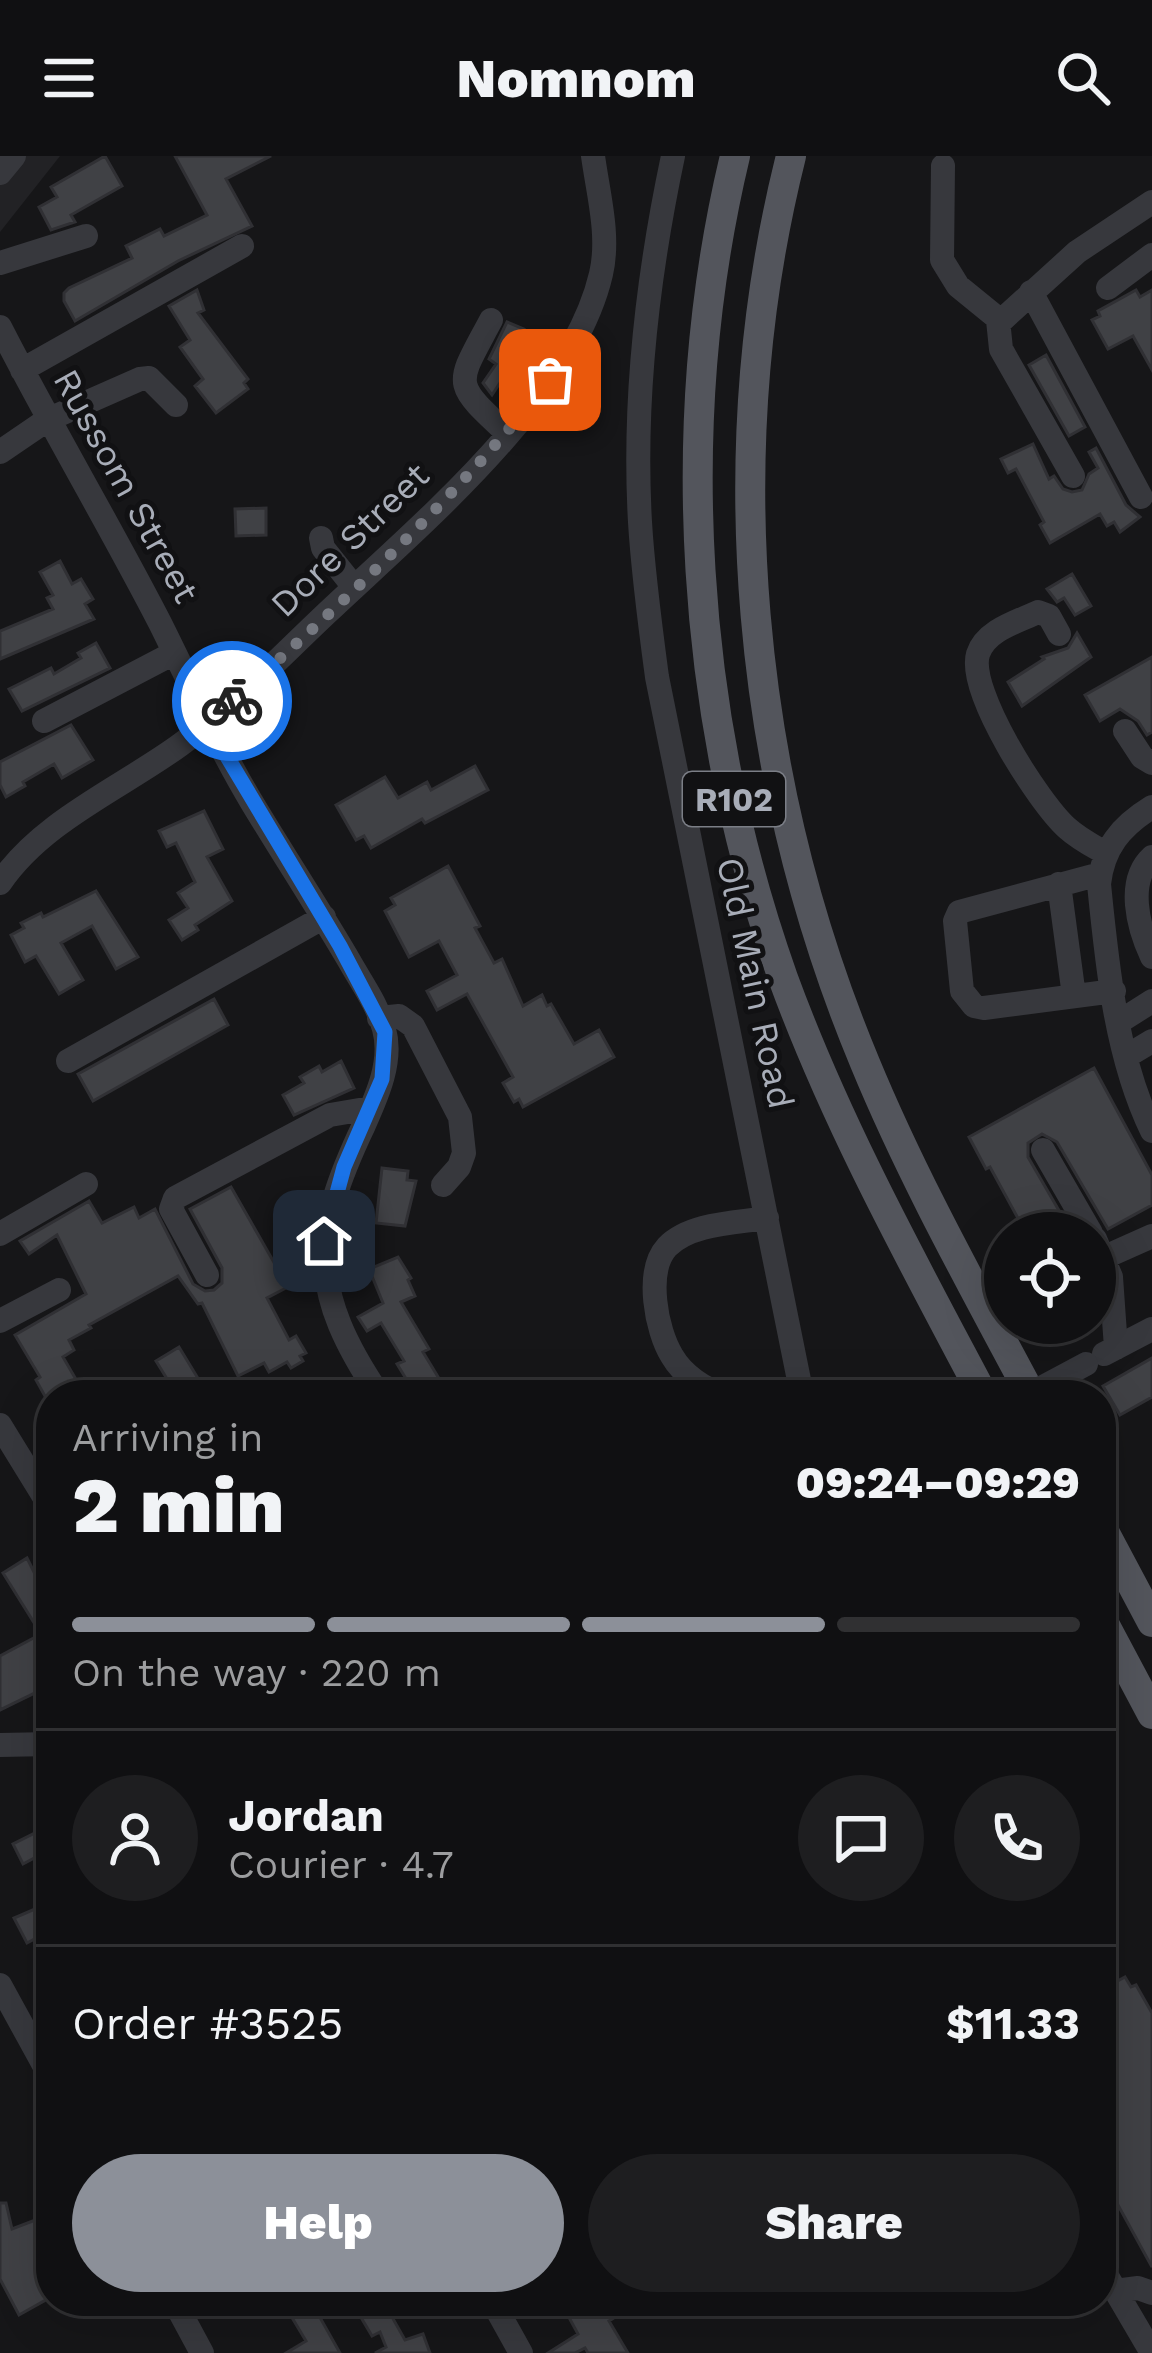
<!DOCTYPE html>
<meta charset="utf-8">
<style>
body{margin:0;font-family:"Work Sans",sans-serif;background:#1e1e20;color:#f1f3f6;height:100vh;display:flex;flex-direction:column;font-size:45px;white-space:nowrap}
*{box-sizing:border-box;margin:0}
p{font-size:39px;color:#9c9d9f}
.icon{flex:none;width:66px;height:66px;fill:none;stroke:currentColor;stroke-width:2;stroke-linecap:round;stroke-linejoin:round}
.map{position:relative;flex:1;overflow:hidden}
.side{position:absolute;left:36px;top:1224px;width:1080px;height:936px;display:flex;flex-direction:column;background:#101012;border-radius:48px;box-shadow:0 12px 48px #0002,0 0 0 3px #303032}
.side>*{flex:none}
.fabs{position:absolute;left:984px;top:1056px;display:grid;gap:24px}
.fabs a{display:grid;place-items:center;width:132px;height:132px;border-radius:50%;background:#101012;box-shadow:0 12px 48px #0002,0 0 0 3px #303032;font-size:60px}
.pin{position:absolute;display:grid;place-items:center;width:102px;height:102px;color:#fff;margin:-51px;border-radius:24px;box-shadow:0 6px 18px #0006}
.courier{position:absolute;display:grid;place-items:center;width:120px;height:120px;margin:-60px;border:9px solid #1a73e8;border-radius:50%;background:#fff;color:#222;box-shadow:0 3px 15px #0007}
.overview em{font-style:normal;font-weight:800}
.overview div{display:flex;flex-direction:column-reverse}
.overview{display:flex;align-items:center;justify-content:space-between;height:204px;padding:0 36px}
h1{font-size:78px;font-weight:800;line-height:90px}
.bar{display:grid;grid-template-columns:repeat(4,1fr);gap:18px 12px;align-content:center;height:144px;padding:0 36px}
.bar i{height:15px;border-radius:9px;background:#303032}
.bar .active{background:#8c9099}
.bar p{grid-column:span 4}
.line{display:flex;align-items:center;gap:30px;padding:0 36px;border-top:3px solid #303032}
.line div{flex:1}
.round{display:grid;place-items:center;flex:none;width:126px;height:126px;border-radius:63px;background:#1e1e20}
.button{display:flex;gap:24px;margin-top:auto;padding:24px 36px}
.button a{flex:1;height:138px;border-radius:72px;background:#8c9099;color:#fff;font-size:48px;font-weight:800;line-height:138px;text-align:center}
.button a+a{background:#1e1e20;color:#f1f3f6}
header{display:flex;justify-content:space-between;align-items:center;height:156px;padding:0 36px;background:#101012;font-size:54px;font-weight:800}
.map>svg:first-child{display:block}
.built{fill:#222225}
.building{fill:#404145;stroke:#303034;stroke-width:3}
.lines{fill:none;stroke-linecap:round;stroke-linejoin:round}
.minor{stroke:#37383d;stroke-width:24}
.major{stroke:#53555c;stroke-width:30}
.minor-bridge{stroke:#37383d;stroke-width:24}
.done{stroke:#757880;stroke-width:12;stroke-dasharray:0 21.6}
.route{stroke:#1a73e8;stroke-width:15}
.labels{text-anchor:middle;dominant-baseline:central;stroke-width:10;stroke-linejoin:round;paint-order:stroke}
.shield{fill:#111113;stroke:#7b7e86;stroke-width:3}
.shield-label{font-size:33px;font-weight:bold;fill:#a8adb8}
.street-label{font-size:36px;fill:#a8adb8;stroke:#111113}
</style>
<header><svg class="icon" aria-label="menu" viewBox="0 0 24 24"><path d="M4 6h16M4 12h16M4 18h16"/></svg>Nomnom<svg class="icon" aria-label="search" viewBox="0 0 24 24"><circle cx="10" cy="10" r="6"/><path d="M15 15l6 6"/></svg></header>
<div class="map">
<svg width="1152" height="2197" viewBox="0 0 1152 2197">
<rect width="100%" height="100%" fill="#161618"/>
<path class="built" d="M0,0H60L0,76Z"/>
<path class="building" d="M105,0L122,30L71,59L75,66L51,74L39,51L57,41L51,31Z
M175,0H271L226,23L252,70L178,105L75,165L64,145V137L69,132L132,102L126,90L160,73L164,80L207,59Z
M197,134L204,154L198,157L248,223L244,227L248,233L216,257L195,230L203,223L180,191L190,184L169,150Z
M1136,134L1140,141L1152,134V214L1133,180L1108,193L1092,164L1100,160L1098,155Z
M507,166L524,173L520,185L525,188L512,214L509,213L492,239L483,227L496,208L489,203Z
M1046,199L1085,271L1069,280L1029,209Z
M1033,288L1049,323L1054,320L1063,333L1072,336L1082,334L1089,318L1098,312L1089,296L1096,292L1126,349L1140,361L1120,376L1114,366L1107,370L1100,358L1050,387L1040,369L1044,366L1016,313L1008,317L1001,303Z
M266,352V379L236,380L235,353Z
M60,405L72,428L81,423L93,443L85,448L94,463L0,503V475L53,453L47,442L53,439L40,416Z
M1072,418L1091,450L1075,459L1064,442L1057,446L1047,433Z
M1077,477L1091,501L1022,550L1008,526L1044,503L1042,501L1068,492Z
M96,487L110,512L22,555L9,533L51,512L54,518L81,502L78,497Z
M1152,501V576L1147,579L1138,565L1120,553L1100,565L1085,539Z
M71,569L93,604L62,622L54,608L23,626L25,630L6,641L0,629V606Z
M475,610L488,634L425,667L422,663L371,692L364,680L356,684L336,649L385,621L398,642L427,626L431,634Z
M204,655L223,693L207,701L232,745L195,769L198,774L182,784L169,764L188,752L178,737L195,726L176,687L167,691L159,675Z
M448,710L480,770L475,772L494,807L502,803L523,850L542,839L547,850L551,848L574,888L599,874L614,901L523,951L519,943L514,946L503,927L513,921L467,838L437,854L427,835L457,819L439,785L409,801L385,755L395,749L391,742Z
M96,735L138,801L116,813L92,770L61,787L83,824L59,838L36,800L25,806L11,779L24,772L21,767L41,757L43,761Z
M214,843L228,869L93,945L78,918Z
M341,905L354,932L294,959L283,939L304,927L300,921L319,910L322,916Z
M1094,912L1152,1019V1049L1108,1073L1057,986L1042,978L1028,987V1001L1072,1077H1026L990,1011L986,1013L969,981Z
M382,1012L408,1015L407,1024L416,1025L405,1070L376,1067Z
M231,1031L288,1131L267,1142L289,1184L296,1180L306,1197L300,1200L303,1205L291,1212L287,1206L269,1216L264,1207L238,1220L202,1147L198,1148L178,1120L89,1169L91,1172L69,1184L74,1194L63,1201L85,1239L46,1242L36,1224L40,1221L15,1179L86,1138L57,1079L29,1098L20,1085L89,1045L102,1067L134,1051L139,1062L155,1053L193,1128L205,1135L214,1134L222,1127V1112L190,1053Z
M398,1101L411,1122L408,1124L415,1140L401,1146L429,1193L423,1196L449,1239H416L397,1208L404,1205L381,1167L367,1175L358,1161L383,1147L369,1113Z
M179,1191L202,1229L186,1239H177L156,1205Z
M1152,1202V1241L1120,1259L1103,1230Z
M27,1402L51,1450V1529L0,1554V1500L41,1478L3,1417Z
M51,1669V1693L23,1708L13,1688Z
M51,1746V1774L27,1787L14,1762Z
M1125,1821L1131,1831L1136,1829L1152,1857V2111L1101,2018V1834Z
M0,2047H6L12,2073L51,2058V2141L19,2159L0,2123Z
M282,2145H318L324,2155L318,2158L340,2197H286L306,2185Z
M370,2145H383L405,2184L423,2178L430,2197H375L386,2191L380,2176L372,2180L356,2153Z
M560,2145H641L609,2165L628,2197H588L585,2192L575,2197H548L578,2178Z"/>
<g class="lines">
<path class="minor" d="M673,0C648,118 633,244 640,366C643,417 650,469 657,521L802,1239
M943,10L942,104L958,130L1001,165L1077,96L1152,46
M0,17L14,0
M0,107L86,80
M1108,132L1152,99
M1031,136L1141,341
M491,164C456,230 451,225 507,277
M998,164L1001,193L1073,320
M0,171C51,271 109,368 160,467C190,527 217,588 251,645C284,700 319,753 351,808C363,829 378,850 384,873C393,905 377,940 364,969C311,1080 309,1135 379,1239
M22,214L242,90
M0,296L47,264L140,223L149,222L176,249
M321,382L323,392L354,431
M1059,478L1049,460L1038,456C1017,466 986,474 978,498C967,535 1039,647 1067,672C1079,683 1093,690 1107,698
M44,565L174,497
M1125,575L1142,601L1152,607
M1152,651C1121,670 1103,692 1099,728C1107,809 1116,901 1152,975
M1152,701C1126,725 1138,771 1152,801
M1100,718L959,756L955,765L962,835L974,850L984,852L1114,835
M0,727C42,665 121,632 180,589C234,550 281,500 329,455C420,369 572,243 601,118C610,80 598,37 593,0
M1059,728L1074,840
M379,862L399,860L413,870L460,961L464,997L459,1011L443,1029
M1119,866L1152,845
M1127,900L1152,885
M68,905L324,761
M1043,994L1091,1077
M0,1078L86,1028
M1095,1083L1111,1121L1116,1192
M1105,1101L1152,1080
M207,1119L171,1053L175,1042L330,959L371,952
M0,1165L59,1134
M1104,1198L1152,1173
M724,1239C704,1233 683,1219 672,1200C656,1174 645,1115 667,1091C690,1067 736,1067 767,1062
M0,1269L51,1352
M0,1589L51,1588
M0,1829L51,1922
M1101,2110L1152,2197
M1115,2135L1138,2132L1152,2137
M174,2145L202,2197
M492,2145L521,2197"/>
<path class="major" d="M735,0C671,267 691,564 783,822C836,967 911,1103 983,1239
M791,0C716,298 747,624 865,907C912,1021 973,1130 1031,1239
M1101,1370L1152,1466
M1101,1462L1152,1558"/>
<path class="minor-bridge" d="M1028,1239L1086,1208"/>
</g>
<g class="lines">
<path class="done" d="M232,545C345,446 456,341 550,224"/>
<path class="route" d="M232,545L207,567L340,790L385,876L382,923L344,1011L324,1085"/>
</g>
<g class="labels">
<rect class="shield" x="683" y="616" width="102" height="54" rx="9"/>
<g class="shield-label">
<text x="734" y="643">R102</text>
</g>
<g class="street-label">
<text transform="translate(126 330) rotate(61)">Russom Street</text>
<text transform="translate(350 384) rotate(-44)">Dore Street</text>
<text transform="translate(755 827) rotate(78)">Old Main Road</text>
</g>
</g>
</svg>
<div class="fabs">
<a><svg class="icon" aria-label="locate" viewBox="0 0 24 24"><circle cx="12" cy="12" r="6"/><path d="M12 2v4M12 18v4M2 12h4M18 12h4"/></svg></a>
</div>
<div class="pin" style="left:550px;top:224px;background:#ea580c"><svg class="icon" aria-label="bag" viewBox="0 0 24 24"><path d="M5 8h14l-1 12H6zM9 8a3 3 0 0 1 6 0"/></svg></div>
<div class="pin" style="left:324px;top:1085px;background:#1f2937"><svg class="icon" aria-label="home" viewBox="0 0 24 24"><path d="M3 11l9-7 9 7M6 9v11h12V9"/></svg></div>
<div class="courier" style="left:232px;top:545px"><svg class="icon" aria-label="bike" viewBox="0 0 24 24"><circle cx="6" cy="16" r="4"/><circle cx="18" cy="16" r="4"/><path d="M6 16l4-8h5l3 8M10 8l3 8H6M13 5h3"/></svg></div>
<section class="side">
<div class="overview"><div><h1>2 min</h1><p>Arriving in</p></div><em>09:24–09:29</em></div>
<div class="bar"><i class="active"></i><i class="active"></i><i class="active"></i><i></i><p>On the way · 220 m</p></div>
<div class="line" style="height:216px"><a class="round"><svg class="icon" aria-label="person" viewBox="0 0 24 24"><circle cx="12" cy="8" r="4"/><path d="M4 21q1-7 8-7t8 7"/></svg></a><div><b>Jordan</b><p>Courier · 4.7</p></div><a class="round"><svg class="icon" aria-label="chat" viewBox="0 0 24 24"><path d="M4 5h16v11H9l-5 4z"/></svg></a><a class="round"><svg class="icon" aria-label="phone" viewBox="0 0 24 24"><path d="M5 4h4l2 5-3 2q2 4 5 5l2-3 5 2v4C11 20 4 13 5 4z"/></svg></a></div>
<div class="line" style="height:156px"><div>Order #3525</div><b>$11.33</b></div>
<div class="button"><a>Help</a><a>Share</a></div>
</section>
</div>
